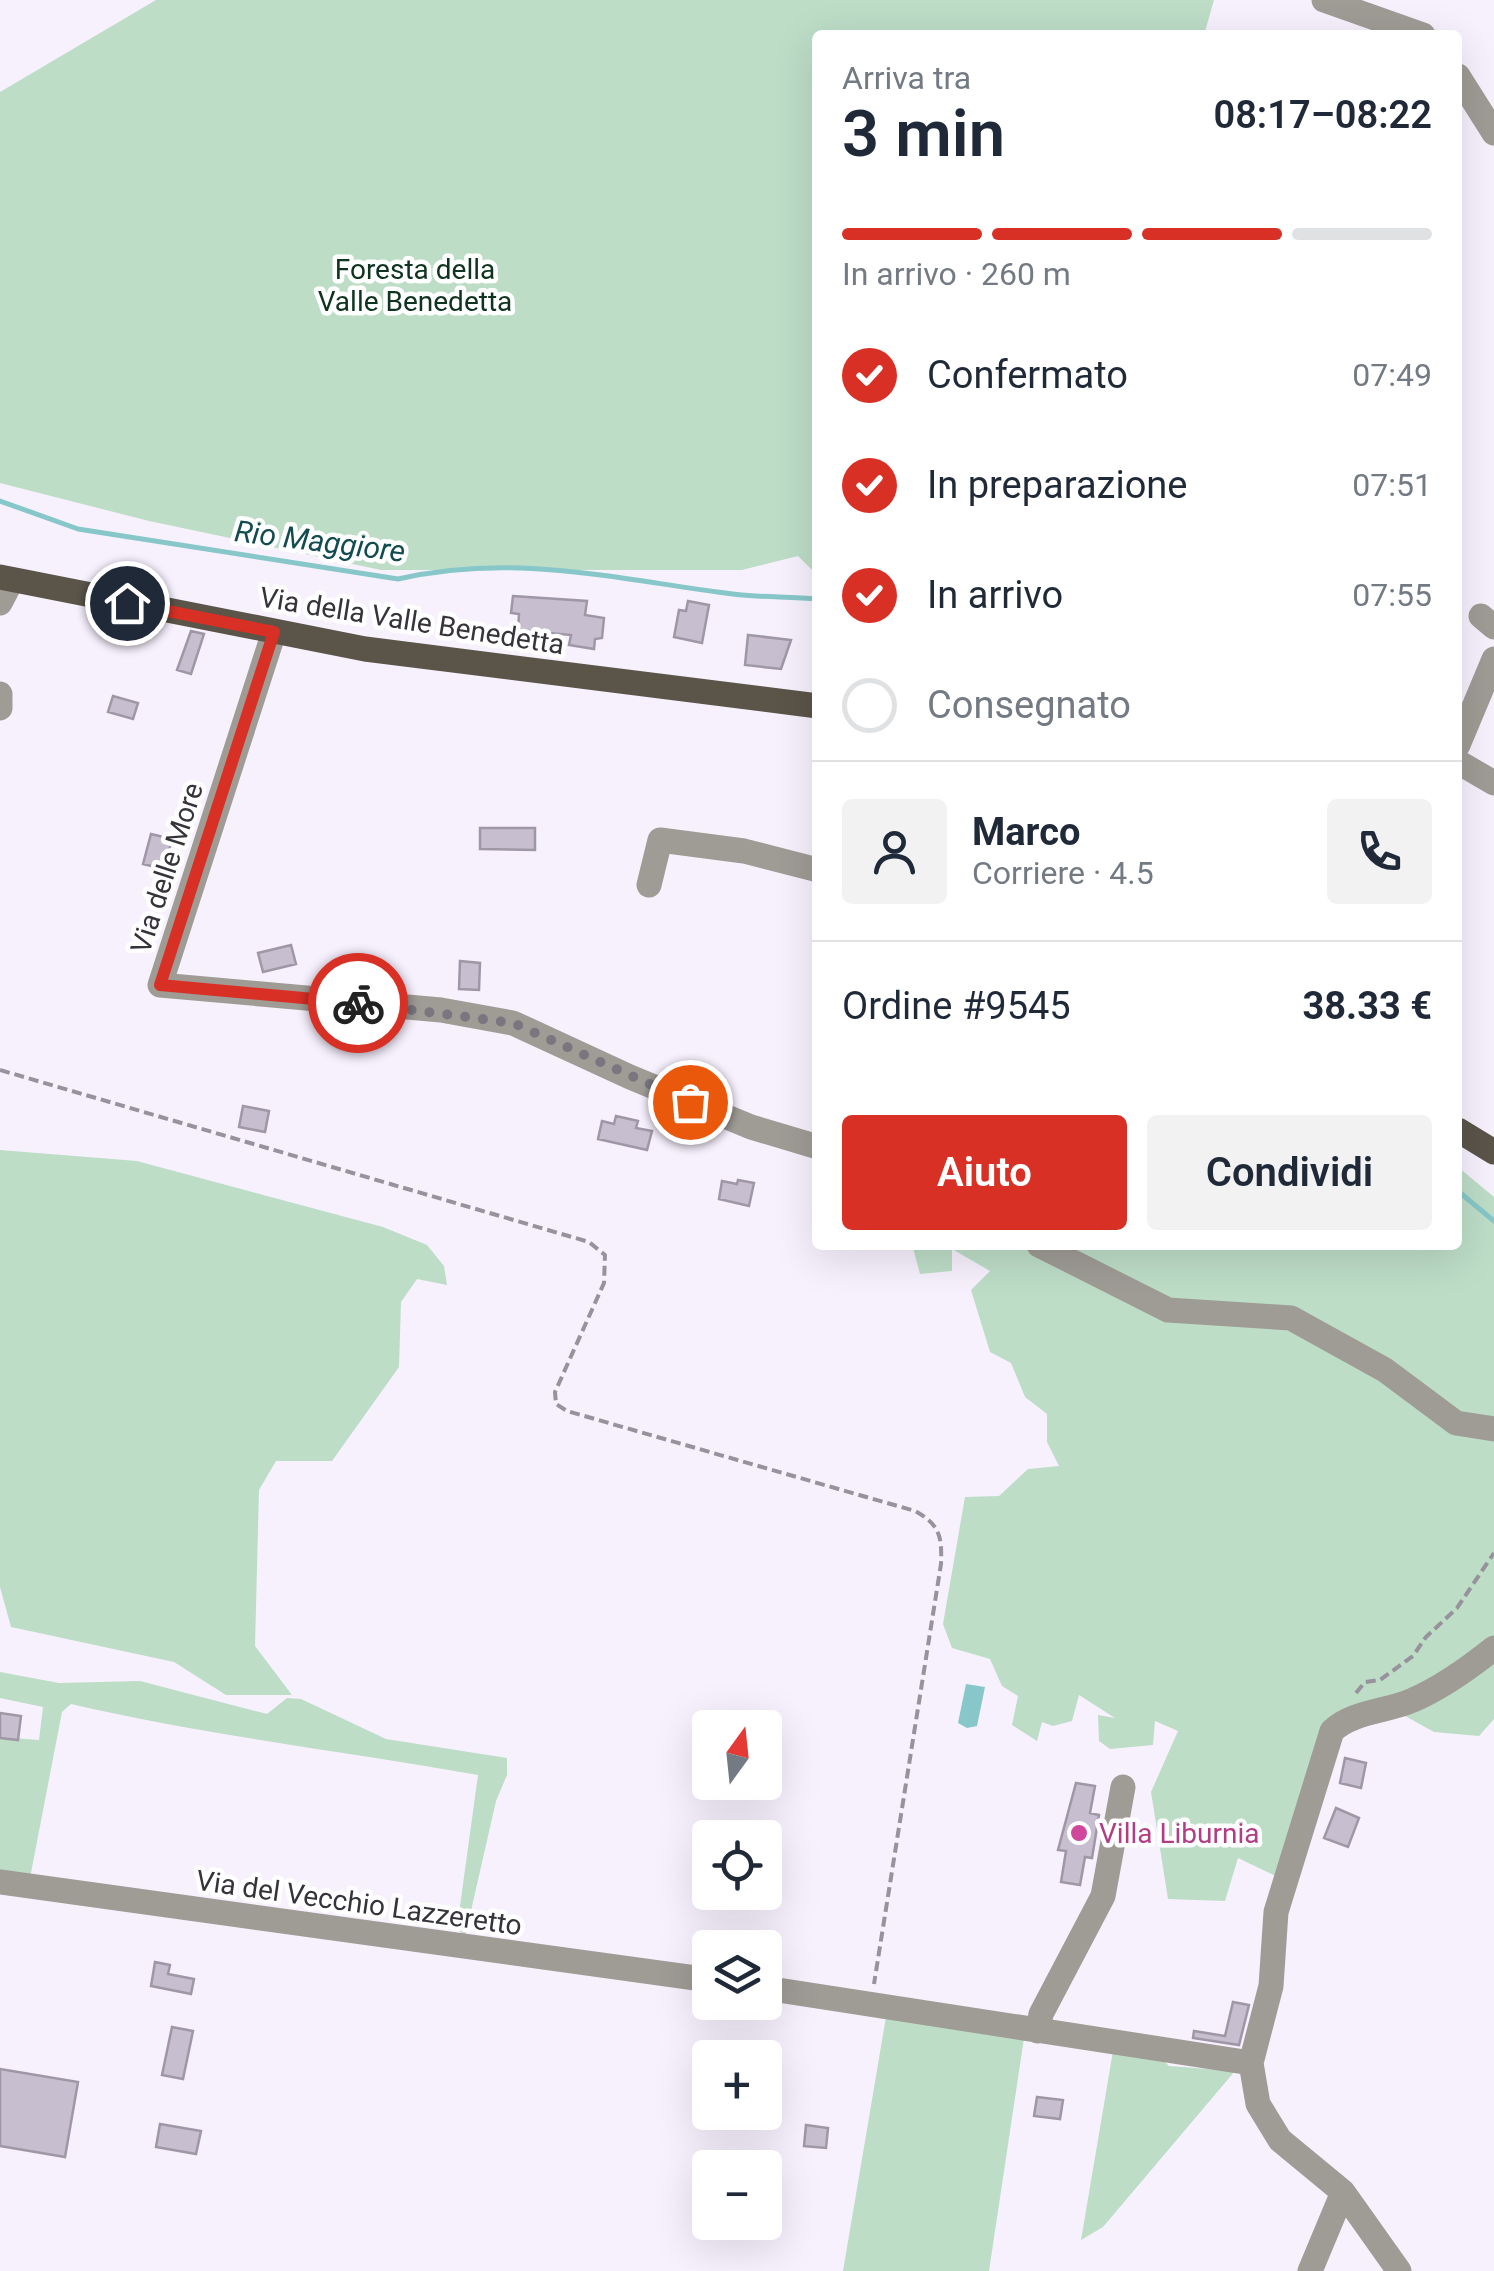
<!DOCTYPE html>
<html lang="it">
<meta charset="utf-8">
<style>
body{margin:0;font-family:Roboto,sans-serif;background:#f2f2f3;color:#1f2937;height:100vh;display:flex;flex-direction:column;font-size:38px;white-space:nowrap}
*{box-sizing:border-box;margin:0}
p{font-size:32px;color:#747a83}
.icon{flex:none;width:55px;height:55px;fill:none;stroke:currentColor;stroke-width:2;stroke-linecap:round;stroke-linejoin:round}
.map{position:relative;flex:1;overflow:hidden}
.side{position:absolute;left:812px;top:30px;width:650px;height:1220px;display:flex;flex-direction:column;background:#fff;border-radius:10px;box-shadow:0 10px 40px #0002}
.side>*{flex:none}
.needle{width:65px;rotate:15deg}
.controls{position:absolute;left:692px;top:1710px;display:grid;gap:20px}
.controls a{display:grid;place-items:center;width:90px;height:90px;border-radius:10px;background:#fff;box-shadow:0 10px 40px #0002;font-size:50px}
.pin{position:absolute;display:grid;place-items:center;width:85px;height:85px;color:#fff;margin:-42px;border:5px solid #fff;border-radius:50%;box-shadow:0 2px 10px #0007}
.courier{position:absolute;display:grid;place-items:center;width:100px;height:100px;margin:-50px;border:8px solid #d93025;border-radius:50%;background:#fff;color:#222;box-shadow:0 2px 12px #0007}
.overview em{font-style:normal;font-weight:600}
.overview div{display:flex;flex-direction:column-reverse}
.overview{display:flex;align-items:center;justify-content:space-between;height:170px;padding:0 30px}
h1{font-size:65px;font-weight:600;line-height:75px}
.bar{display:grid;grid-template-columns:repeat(4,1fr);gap:15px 10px;align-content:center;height:120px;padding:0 30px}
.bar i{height:12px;border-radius:8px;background:#e0e1e3}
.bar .selected{background:#d93025}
.bar p{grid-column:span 4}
.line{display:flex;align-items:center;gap:25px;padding:0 30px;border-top:2px solid #e0e1e3}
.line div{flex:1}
.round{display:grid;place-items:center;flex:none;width:105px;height:105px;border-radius:10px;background:#f2f2f3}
ol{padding:0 30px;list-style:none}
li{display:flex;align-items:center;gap:30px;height:110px}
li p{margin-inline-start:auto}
li .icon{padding:10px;border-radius:50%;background:#d93025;color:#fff;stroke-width:4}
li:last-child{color:#747a83}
li i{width:55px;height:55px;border:5px solid #e0e1e3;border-radius:50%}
.cta{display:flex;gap:20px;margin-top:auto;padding:20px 30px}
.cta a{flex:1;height:115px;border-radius:10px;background:#d93025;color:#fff;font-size:40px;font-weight:600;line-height:115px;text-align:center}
.cta a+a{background:#f2f2f3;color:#1f2937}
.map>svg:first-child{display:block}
.green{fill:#bdddc7}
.water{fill:#87c7c9}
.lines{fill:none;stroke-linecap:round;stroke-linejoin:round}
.stream{stroke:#87c7c9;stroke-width:5}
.building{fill:#c7bfcf;stroke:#9f97a6;stroke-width:2.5}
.path{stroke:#97929c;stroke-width:4;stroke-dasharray:10 5;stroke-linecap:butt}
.minor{stroke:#9f9b95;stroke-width:25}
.major{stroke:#5a5449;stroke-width:25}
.done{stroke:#7a767f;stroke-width:10;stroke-dasharray:0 18}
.route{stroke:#d93025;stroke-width:12}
.hotel-dot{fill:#d1479c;stroke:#fff;stroke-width:4}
.labels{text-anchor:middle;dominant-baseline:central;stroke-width:9;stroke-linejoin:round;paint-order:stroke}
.park-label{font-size:28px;fill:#0e331e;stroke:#fff}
.street-label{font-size:28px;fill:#36333a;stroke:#fff}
.hotel-label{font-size:28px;fill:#b23c85;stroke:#fff;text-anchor:start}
.water-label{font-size:30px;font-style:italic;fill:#134c4f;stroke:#fff}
</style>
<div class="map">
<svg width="1494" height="2271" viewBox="0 0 1494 2271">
<rect width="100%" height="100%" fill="#f7f1fe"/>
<path class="green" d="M156,0H1214L1204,35H818L817,575L798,556L742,570H381L149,521L0,483V92Z
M0,1150L137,1161L383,1227L427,1245L444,1266L447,1285L417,1279L401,1302L399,1367L332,1461H276L259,1490L255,1646L292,1695H226L174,1662L11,1627L0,1587Z
M1458,1167L1494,1197V1719L1479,1736L1434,1732L1396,1711L1355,1706L1278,1877L1238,1858L1225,1901L1168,1899L1151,1792L1178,1731L1155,1721L1153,1745L1110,1749L1099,1741L1098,1715L1115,1718L1079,1695L1072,1721L1053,1726L1042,1722L1037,1741L1012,1725L1018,1696L1002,1686L990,1659L952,1648L943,1624L965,1497L999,1496L1028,1469L1059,1466L1047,1442V1414L1025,1397L1011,1363L990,1352L971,1290L990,1271L952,1249V1271L920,1274L913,1248L1458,1245Z
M0,1672L59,1683L140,1681L267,1714L287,1698L301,1699L386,1739L507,1758V1775L496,1801L465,1937L457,1928L478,1775C342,1751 204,1735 71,1704L62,1712L30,1878L0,1874V1737L39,1740L43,1707L0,1698Z
M886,2017L1024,2038L989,2271H843Z
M1113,2051L1158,2055L1169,2066L1235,2071L1103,2227L1081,2240Z"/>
<path class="water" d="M966,1684L985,1687L977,1726L967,1728L958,1723Z"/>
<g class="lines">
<path class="stream" d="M0,501L78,529L398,579C513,553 611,578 725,593C756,598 787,596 818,599
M1458,1191L1494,1221"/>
</g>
<path class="building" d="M513,596L587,601L585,615L604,618L602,638L595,639L594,649L569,645L571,635L518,630L519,614L511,613Z
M688,601L709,605L702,643L674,637L679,610L686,611Z
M191,631L204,634L191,674L177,670Z
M748,635L791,640L781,669L745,665Z
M113,696L138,703L133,719L108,712Z
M480,828H535V850L480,849Z
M151,834L172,839L164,869L143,864Z
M291,945L296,964L263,972L258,953Z
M460,961L480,963L479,990L459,989Z
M378,1029L382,1044L362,1050L358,1035Z
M243,1106L269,1111L265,1132L239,1127Z
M616,1116L638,1121L636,1128L652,1131L647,1150L598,1139L602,1121L614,1124Z
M738,1180L754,1183L749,1206L719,1199L722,1181L737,1184Z
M0,1713L21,1716L18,1740L0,1738Z
M1345,1758L1366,1763L1361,1788L1340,1783Z
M1076,1783L1095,1786L1090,1813L1099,1815L1092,1858L1085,1857L1080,1885L1061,1882L1066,1851L1058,1850Z
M1336,1808L1359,1818L1348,1847L1324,1838Z
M155,1962L170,1965L168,1974L194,1979L191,1994L151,1986Z
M1233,2002L1249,2005L1239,2045L1193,2038L1194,2031L1225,2036Z
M172,2027L193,2031L183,2079L162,2075Z
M0,2069L78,2082L65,2157L0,2146Z
M1037,2097L1063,2100L1060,2119L1034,2116Z
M160,2124L201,2131L196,2154L156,2147Z
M806,2125L828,2128L826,2148L804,2146Z"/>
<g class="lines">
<path class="path" d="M0,1070L589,1242L605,1255L604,1283L555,1392L556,1404L567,1411L915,1511C940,1525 942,1536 941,1564L874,1984
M1356,1693L1365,1682L1380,1680L1413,1656L1426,1637L1457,1608L1494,1553"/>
<path class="minor" d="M1324,0L1423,35
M1458,76L1494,133
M0,603L11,582
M1481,616L1494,627
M274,632L160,985L441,1010L513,1023L630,1077L751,1127L818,1147
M0,694V708
M1458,745L1494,659
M1458,762L1494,783
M649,885L660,840L744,851L818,870
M1039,1245L1168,1310L1291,1318L1385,1370L1456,1423L1494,1429
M0,1882L710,1980
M765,1988L1251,2063
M1038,2031L1041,2014L1103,1896L1123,1787
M1310,2271L1343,2192
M1399,2271L1343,2192L1280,2140L1258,2104L1251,2063L1271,1986L1276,1912L1332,1731C1353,1711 1387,1712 1413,1700C1443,1687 1469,1668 1494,1648"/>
<path class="major" d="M0,577L365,649L818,706
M1458,1130L1494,1152"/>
</g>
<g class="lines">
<path class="done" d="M358,1003L513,1023L690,1102"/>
<path class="route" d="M127,603L274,632L160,985L358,1003"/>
</g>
<circle class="hotel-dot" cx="1079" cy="1833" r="10"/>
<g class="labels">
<g class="park-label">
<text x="415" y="269">Foresta della<tspan x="415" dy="32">Valle Benedetta</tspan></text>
</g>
<g class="street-label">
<text transform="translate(412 621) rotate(9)">Via della Valle Benedetta</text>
<text transform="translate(167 868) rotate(-72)">Via delle More</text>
<text transform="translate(359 1903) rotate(8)">Via del Vecchio Lazzeretto</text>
</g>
<g class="hotel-label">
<text x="1099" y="1833">Villa Liburnia</text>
</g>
<g class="water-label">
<text transform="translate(320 541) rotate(7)">Rio Maggiore</text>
</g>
</g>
</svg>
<div class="controls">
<a><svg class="needle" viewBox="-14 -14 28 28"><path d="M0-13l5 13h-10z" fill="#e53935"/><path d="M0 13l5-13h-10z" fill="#747a83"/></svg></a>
<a><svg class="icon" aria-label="locate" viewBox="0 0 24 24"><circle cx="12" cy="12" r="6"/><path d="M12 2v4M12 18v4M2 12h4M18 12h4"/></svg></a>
<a><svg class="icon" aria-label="layers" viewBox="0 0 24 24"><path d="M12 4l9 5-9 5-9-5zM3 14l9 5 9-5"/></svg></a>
<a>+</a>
<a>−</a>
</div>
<div class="pin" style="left:690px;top:1102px;background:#ea580c"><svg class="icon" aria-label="bag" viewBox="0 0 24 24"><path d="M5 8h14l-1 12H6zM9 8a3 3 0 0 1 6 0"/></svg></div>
<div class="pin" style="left:127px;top:603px;background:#1f2937"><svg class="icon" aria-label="home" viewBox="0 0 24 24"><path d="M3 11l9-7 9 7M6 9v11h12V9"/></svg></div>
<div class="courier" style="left:358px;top:1003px"><svg class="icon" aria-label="bike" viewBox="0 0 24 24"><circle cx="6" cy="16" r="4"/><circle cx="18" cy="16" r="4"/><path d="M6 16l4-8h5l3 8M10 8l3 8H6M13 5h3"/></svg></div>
<section class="side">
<div class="overview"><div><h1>3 min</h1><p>Arriva tra</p></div><em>08:17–08:22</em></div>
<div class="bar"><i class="selected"></i><i class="selected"></i><i class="selected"></i><i></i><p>In arrivo · 260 m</p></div>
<ol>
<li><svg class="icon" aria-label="check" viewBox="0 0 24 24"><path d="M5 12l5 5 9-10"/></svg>Confermato<p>07:49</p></li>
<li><svg class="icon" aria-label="check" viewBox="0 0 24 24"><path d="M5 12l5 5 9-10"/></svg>In preparazione<p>07:51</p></li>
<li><svg class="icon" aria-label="check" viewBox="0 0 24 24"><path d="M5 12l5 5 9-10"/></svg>In arrivo<p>07:55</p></li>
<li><i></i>Consegnato</li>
</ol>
<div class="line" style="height:180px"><a class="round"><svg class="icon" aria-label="person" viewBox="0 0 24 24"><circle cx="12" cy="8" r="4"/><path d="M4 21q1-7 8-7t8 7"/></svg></a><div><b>Marco</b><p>Corriere · 4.5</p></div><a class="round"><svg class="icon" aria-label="phone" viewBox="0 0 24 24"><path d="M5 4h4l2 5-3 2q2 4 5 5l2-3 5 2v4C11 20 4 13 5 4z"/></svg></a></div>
<div class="line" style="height:130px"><div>Ordine #9545</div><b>38.33 €</b></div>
<div class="cta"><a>Aiuto</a><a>Condividi</a></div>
</section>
</div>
